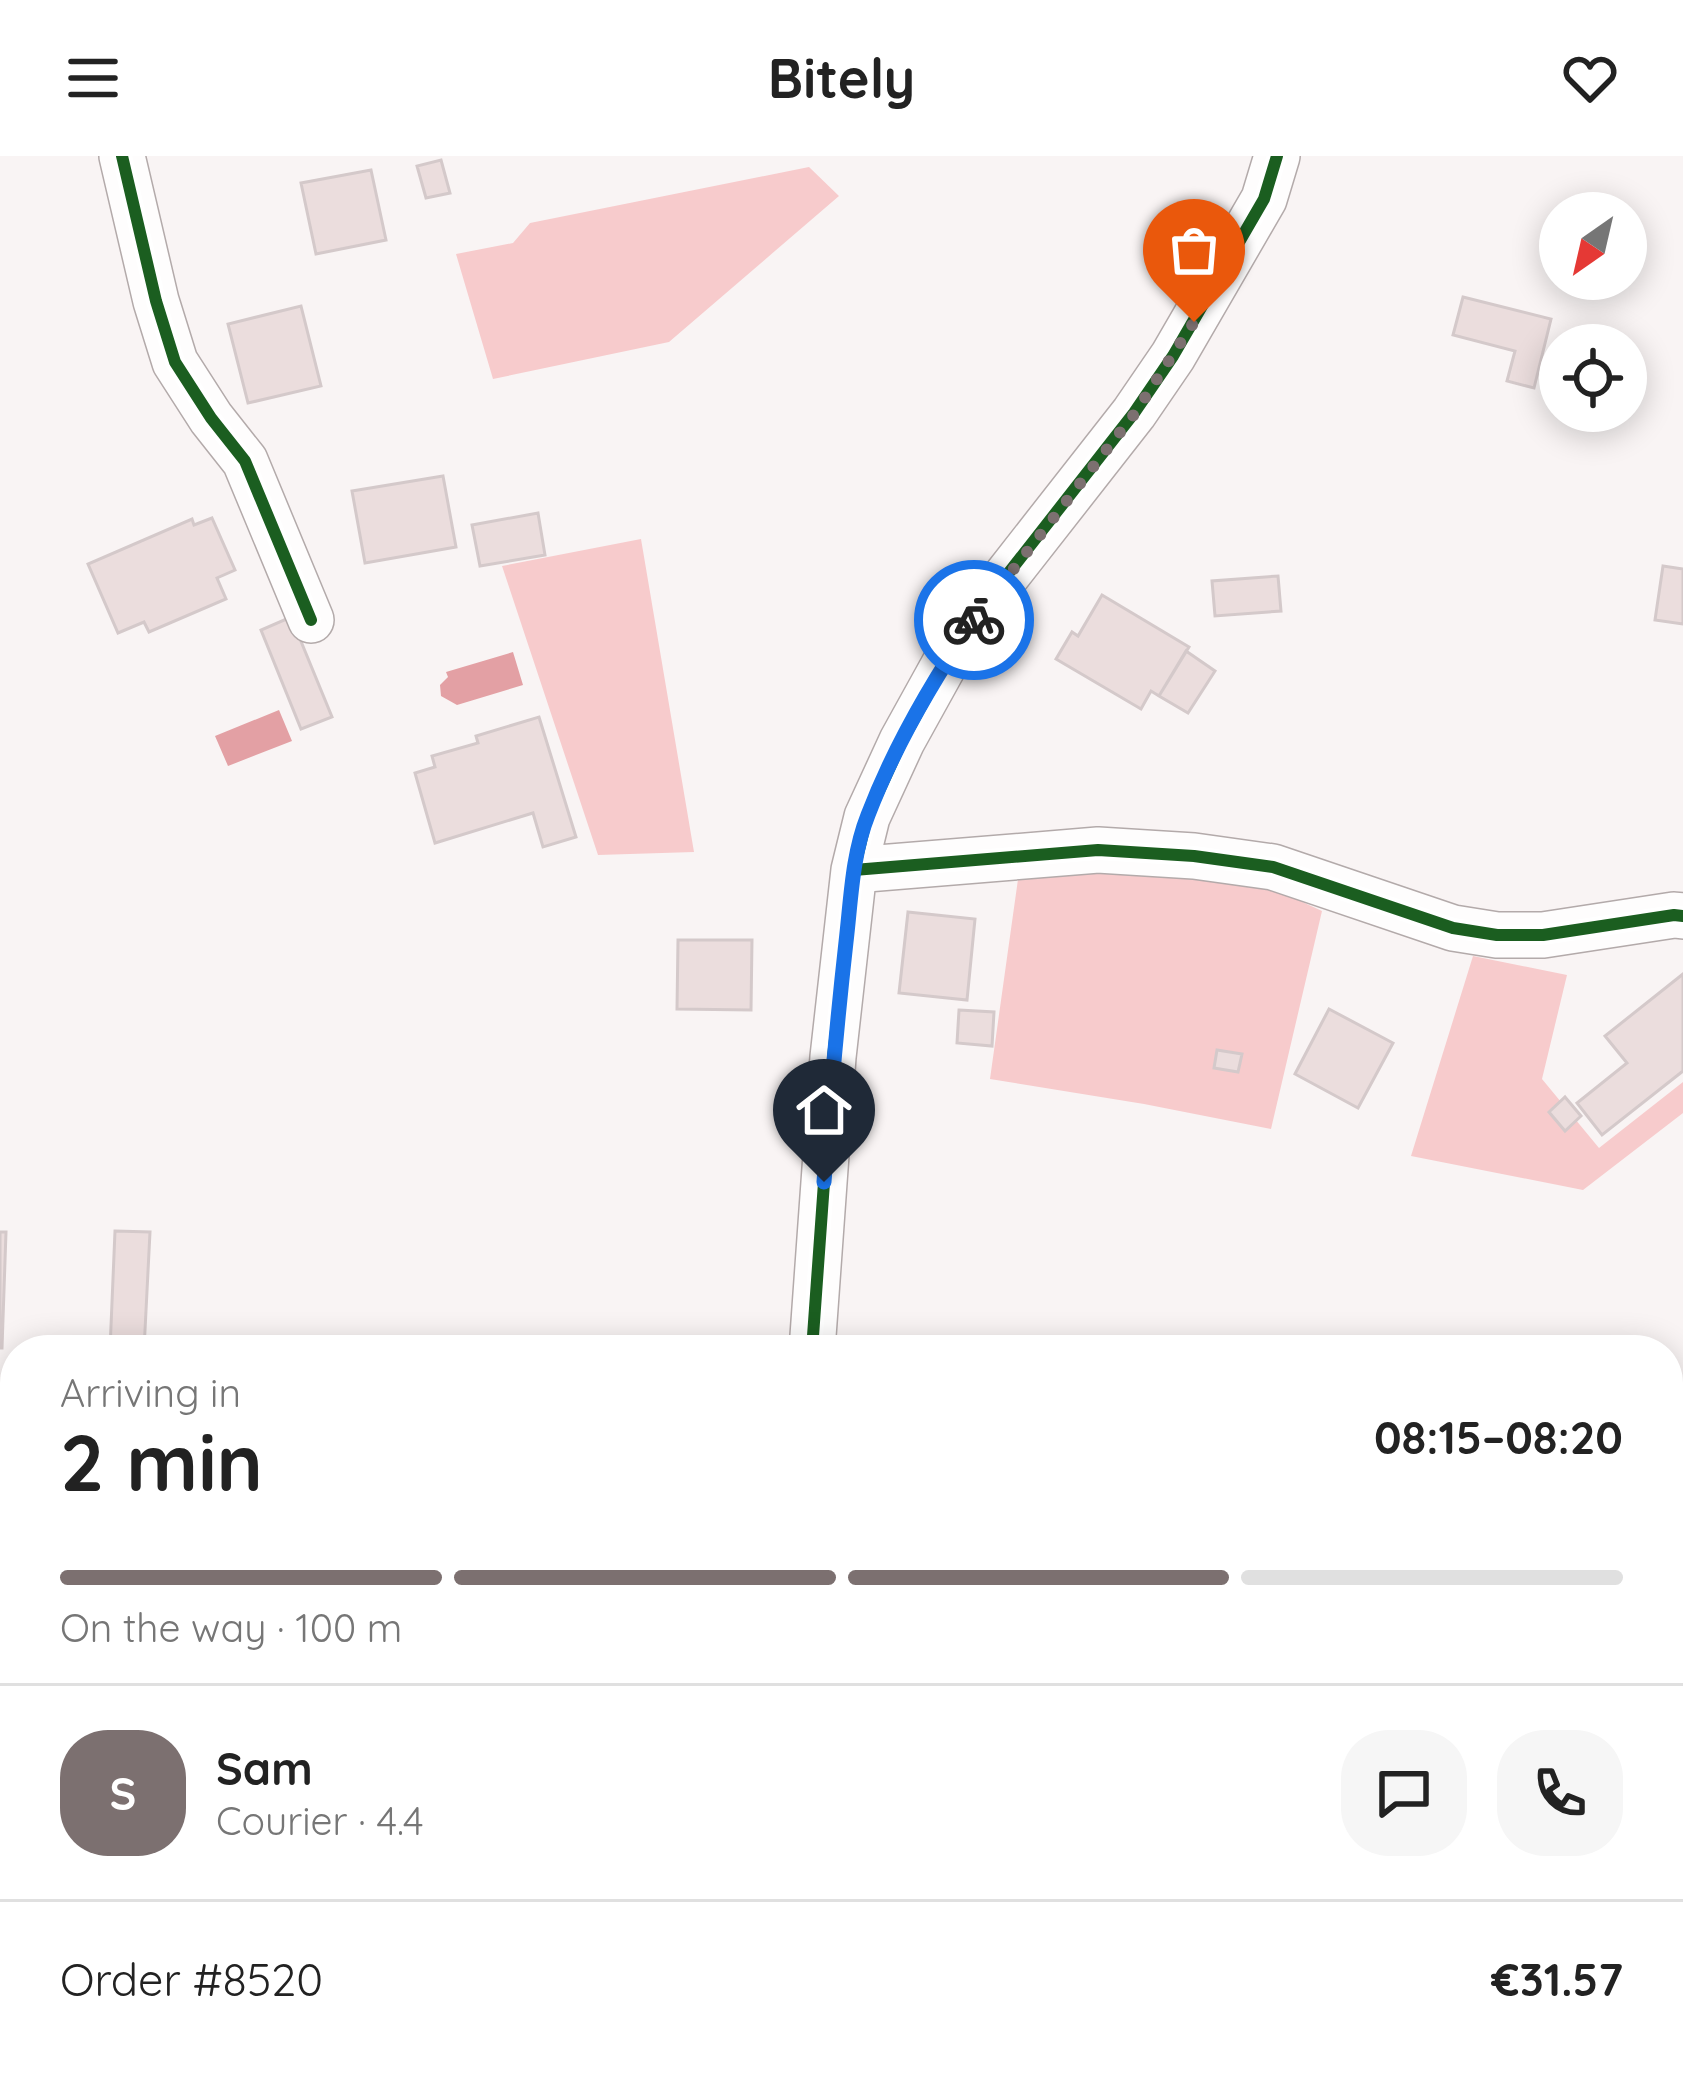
<!DOCTYPE html>
<meta charset="utf-8">
<style>
body{margin:0;font-family:Quicksand,sans-serif;background:#f6f6f6;color:#222;height:100vh;display:flex;flex-direction:column;font-size:45px;white-space:nowrap}
*{box-sizing:border-box;margin:0}
p{font-size:39px;color:#767676}
.icon{flex:none;width:66px;height:66px;fill:none;stroke:currentColor;stroke-width:2;stroke-linecap:round;stroke-linejoin:round}
.map{position:relative;flex:1;overflow:hidden}
.side{position:absolute;left:0px;top:1179px;width:1683px;height:744px;display:flex;flex-direction:column;background:#fff;border-radius:48px 48px 0 0;box-shadow:0 6px 30px #0003}
.side>*{flex:none}
.needle{width:78px;rotate:214deg}
.fabs{position:absolute;left:1539px;top:36px;display:grid;gap:24px}
.fabs a{display:grid;place-items:center;width:108px;height:108px;border-radius:50%;background:#fff;box-shadow:0 6px 30px #0003;font-size:60px}
.pin{position:absolute;display:grid;place-items:center;width:102px;height:102px;color:#fff;margin:-123px -51px;border-radius:50% 50% 50% 0;rotate:-45deg;box-shadow:0 0 12px #0007}
.pin .icon{rotate:45deg}
.courier{position:absolute;display:grid;place-items:center;width:120px;height:120px;margin:-60px;border:9px solid #1a73e8;border-radius:50%;background:#fff;color:#222;box-shadow:0 3px 15px #0007}
.overview em{font-style:normal;font-weight:700}
.overview div{display:flex;flex-direction:column-reverse}
.overview{display:flex;align-items:center;justify-content:space-between;height:204px;padding:0 60px}
h1{font-size:78px;font-weight:700;line-height:90px}
.bar{display:grid;grid-template-columns:repeat(4,1fr);gap:18px 12px;align-content:center;height:144px;padding:0 60px}
.bar i{height:15px;border-radius:9px;background:#e0e0e0}
.bar .selected{background:#7c7070}
.bar p{grid-column:span 4}
.line{display:flex;align-items:center;gap:30px;padding:0 60px;border-top:3px solid #e0e0e0}
.line div{flex:1}
.round{display:grid;place-items:center;flex:none;width:126px;height:126px;border-radius:48px;background:#f6f6f6}
header{display:flex;justify-content:space-between;align-items:center;height:156px;padding:0 60px;background:#fff;font-size:54px;font-weight:700}
.map>svg:first-child{display:block}
.green{fill:#f7cbcc}
.water{fill:#e3a0a4}
.building{fill:#ebdddd;stroke:#d4c9ca;stroke-width:3}
.lines{fill:none;stroke-linecap:round;stroke-linejoin:round}
.service-casing{stroke:#b3aaaa;stroke-width:27}
.minor-casing{stroke:#b3aaaa;stroke-width:48}
.service{stroke:#fefdfd;stroke-width:24}
.minor{stroke:#fefdfd;stroke-width:45}
.cycleway-casing{stroke:#fff;stroke-width:20}
.cycleway{stroke:#1b5e20;stroke-width:12}
.done{stroke:#7c7070;stroke-width:12;stroke-dasharray:0 21.6}
.route{stroke:#1a73e8;stroke-width:15}
</style>
<header><svg class="icon" aria-label="menu" viewBox="0 0 24 24"><path d="M4 6h16M4 12h16M4 18h16"/></svg>Bitely<svg class="icon" aria-label="heart" viewBox="0 0 24 24"><path d="M12 20l-8-8c-3-5 5-10 8-4 3-6 11-1 8 4z"/></svg></header>
<div class="map">
<svg width="1683" height="1923" viewBox="0 0 1683 1923">
<rect width="100%" height="100%" fill="#f9f4f4"/>
<path class="green" d="M809,11L839,40L669,186L493,223L456,98L513,87L530,67Z
M641,383L694,696L598,699L502,410Z
M1101,709L1270,731L1322,755L1271,973L1144,948L990,923L1019,716Z
M1473,800L1567,819L1542,923L1599,992L1683,926V957L1583,1034L1411,1000Z"/>
<path class="water" d="M513,496L523,529L457,549L441,540L440,529L448,521L446,516Z
M279,554L292,585L228,610L215,580Z"/>
<path class="building" d="M441,4L450,37L426,42L417,10Z
M371,14L386,84L316,98L301,27Z
M1463,141L1551,163L1534,232L1507,225L1515,195L1453,179Z
M301,150L321,230L248,247L228,168Z
M443,320L456,391L365,407L352,335Z
M538,357L545,399L480,410L472,369Z
M212,362L235,414L217,422L226,443L149,476L144,466L118,477L88,408L192,363L194,369Z
M1663,410L1683,413V468L1655,464Z
M1278,420L1281,455L1215,460L1212,425Z
M1102,439L1189,491L1159,540L1151,535L1141,553L1056,503L1072,476L1078,480Z
M291,461L332,561L301,573L261,474Z
M1186,495L1215,515L1188,557L1159,540Z
M539,561L576,681L543,691L533,657L435,687L415,617L435,611L432,600L478,587L476,580Z
M908,756L975,763L967,844L899,837Z
M678,784H752L751,854L677,853Z
M1683,818V915L1602,979L1577,947L1627,907L1605,880Z
M1329,853L1393,887L1358,952L1295,918Z
M959,854L994,856L992,890L957,887Z
M1217,894L1242,898L1238,916L1214,912Z
M1565,941L1581,960L1565,975L1549,956Z
M115,1075L150,1076L144,1194H110Z
M0,1076H6L2,1192H0Z"/>
<g class="lines">
<defs>
<path id="service" d="M0,1323L15,1322"/>
<path id="minor" d="M122,0L156,145L175,206L211,262L245,305L311,464
M854,714L1098,694L1194,700L1273,711L1453,772L1497,779H1543L1674,759L1683,760
M812,1194L833,901L854,714L867,661L902,585L949,500L993,437L1134,257L1173,200L1264,43L1277,0
M782,1923V1908"/>
</defs>
<use href="#service" class="service-casing"/>
<use href="#minor" class="minor-casing"/>
<use href="#service" class="service"/>
<use href="#minor" class="minor"/>
<defs>
<path id="cycleway" d="M122,0L156,145L175,206L211,262L245,305L311,464
M854,714L1098,694L1194,700L1273,711L1453,772L1497,779H1543L1674,759L1683,760
M812,1194L833,901L854,714L867,661L902,585L949,500L993,437L1134,257L1173,200L1264,43L1277,0"/>
</defs>
<use href="#cycleway" class="cycleway-casing"/>
<use href="#cycleway" class="cycleway"/>
</g>
<g class="lines">
<path class="done" d="M974,464L1135,257L1194,166"/>
<path class="route" d="M824,1026C830,946 837,866 846,786C851,744 852,699 868,659C894,591 933,524 974,464"/>
</g>
</svg>
<div class="fabs">
<a><svg class="needle" viewBox="-14 -14 28 28"><path d="M0-13l5 13h-10z" fill="#e53935"/><path d="M0 13l5-13h-10z" fill="#767676"/></svg></a>
<a><svg class="icon" aria-label="locate" viewBox="0 0 24 24"><circle cx="12" cy="12" r="6"/><path d="M12 2v4M12 18v4M2 12h4M18 12h4"/></svg></a>
</div>
<div class="pin" style="left:1194px;top:166px;background:#ea580c"><svg class="icon" aria-label="bag" viewBox="0 0 24 24"><path d="M5 8h14l-1 12H6zM9 8a3 3 0 0 1 6 0"/></svg></div>
<div class="pin" style="left:824px;top:1026px;background:#1f2937"><svg class="icon" aria-label="home" viewBox="0 0 24 24"><path d="M3 11l9-7 9 7M6 9v11h12V9"/></svg></div>
<div class="courier" style="left:974px;top:464px"><svg class="icon" aria-label="bike" viewBox="0 0 24 24"><circle cx="6" cy="16" r="4"/><circle cx="18" cy="16" r="4"/><path d="M6 16l4-8h5l3 8M10 8l3 8H6M13 5h3"/></svg></div>
<section class="side">
<div class="overview"><div><h1>2 min</h1><p>Arriving in</p></div><em>08:15–08:20</em></div>
<div class="bar"><i class="selected"></i><i class="selected"></i><i class="selected"></i><i></i><p>On the way · 100 m</p></div>
<div class="line" style="height:216px"><b class="round" style="background:#7c7070;color:#fff">S</b><div><b>Sam</b><p>Courier · 4.4</p></div><a class="round"><svg class="icon" aria-label="chat" viewBox="0 0 24 24"><path d="M4 5h16v11H9l-5 4z"/></svg></a><a class="round"><svg class="icon" aria-label="phone" viewBox="0 0 24 24"><path d="M5 4h4l2 5-3 2q2 4 5 5l2-3 5 2v4C11 20 4 13 5 4z"/></svg></a></div>
<div class="line" style="height:156px"><div>Order #8520</div><b>€31.57</b></div>
</section>
</div>
